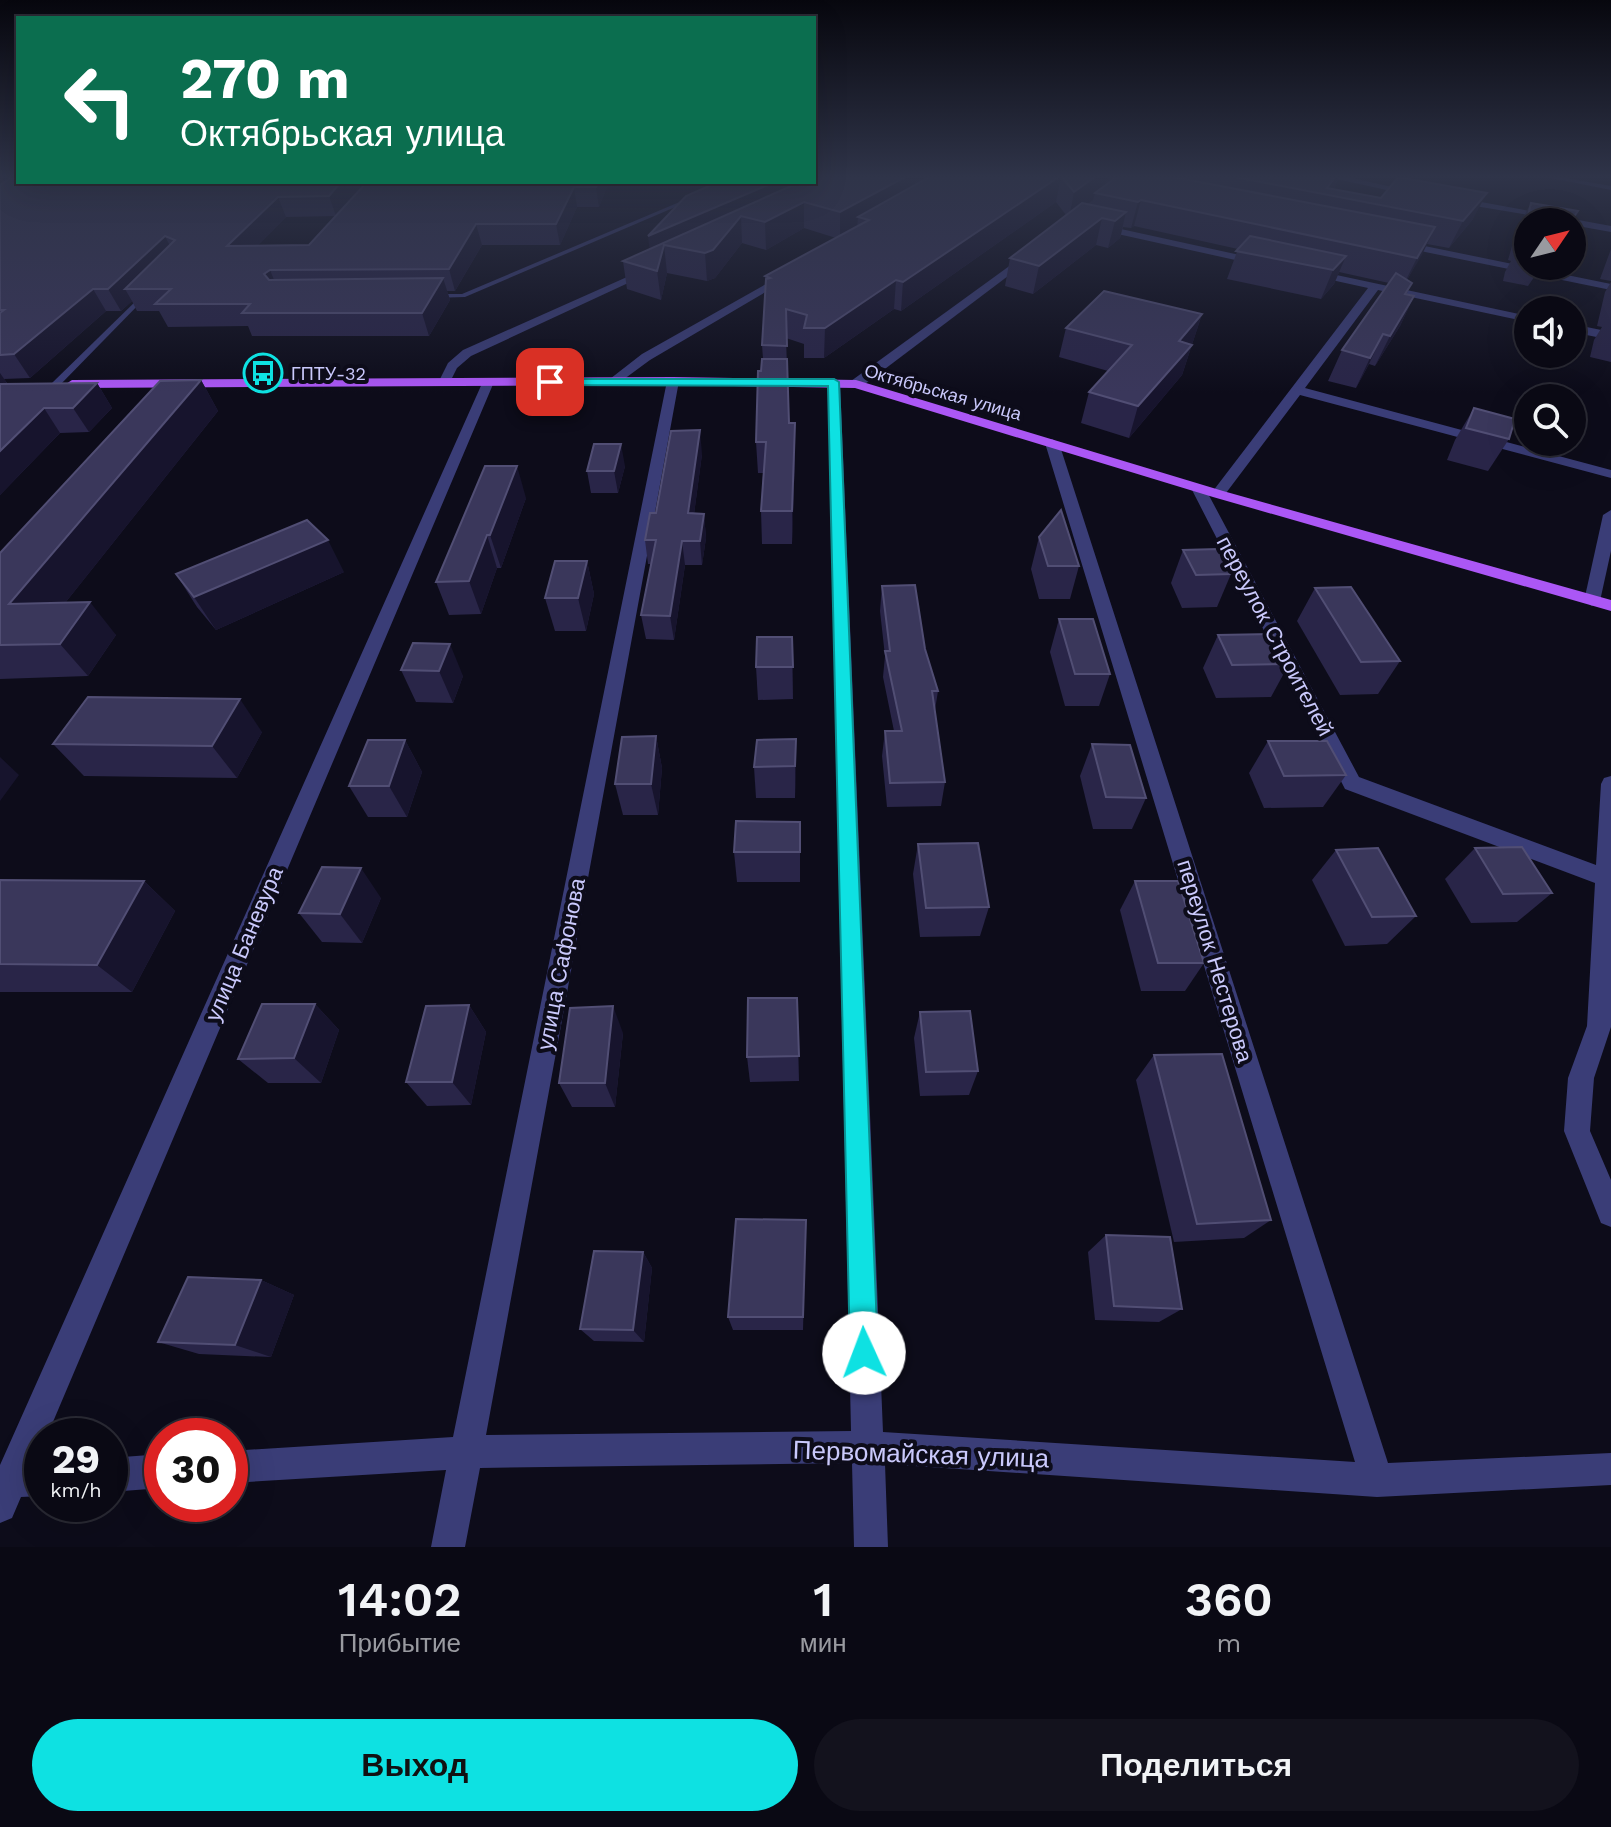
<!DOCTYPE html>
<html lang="ru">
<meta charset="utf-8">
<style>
body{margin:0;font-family:"Work Sans",sans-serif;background:#13121d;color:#f1f3f6;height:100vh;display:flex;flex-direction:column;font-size:30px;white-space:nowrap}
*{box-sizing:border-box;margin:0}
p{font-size:26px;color:#999aa0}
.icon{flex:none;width:44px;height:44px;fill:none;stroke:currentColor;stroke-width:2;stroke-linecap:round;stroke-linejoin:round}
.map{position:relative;height:1547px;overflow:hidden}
.panel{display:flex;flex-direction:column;background:#0a0914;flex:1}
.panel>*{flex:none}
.top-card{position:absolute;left:16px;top:16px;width:800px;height:168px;border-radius:0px;box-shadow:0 8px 32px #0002,0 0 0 2px #2a2a34;background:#0b6e4f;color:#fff;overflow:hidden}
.needle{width:52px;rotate:55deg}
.buttons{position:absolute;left:1514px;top:208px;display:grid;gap:16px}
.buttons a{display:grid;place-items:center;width:72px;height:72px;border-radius:50%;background:#0a0914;box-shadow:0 8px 32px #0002,0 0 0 2px #2a2a34;font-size:40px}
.speed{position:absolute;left:24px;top:1418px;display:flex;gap:16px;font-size:40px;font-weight:700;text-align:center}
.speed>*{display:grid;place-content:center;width:104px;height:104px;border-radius:50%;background:#0a0914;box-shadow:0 8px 32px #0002,0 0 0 2px #2a2a34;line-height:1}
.speed small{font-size:20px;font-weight:400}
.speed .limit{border:12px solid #d22;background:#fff;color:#111}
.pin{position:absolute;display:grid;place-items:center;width:68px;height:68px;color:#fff;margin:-34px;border-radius:16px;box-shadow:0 4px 12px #0006}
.me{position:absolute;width:88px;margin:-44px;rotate:358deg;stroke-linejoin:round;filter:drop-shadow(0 0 6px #0008)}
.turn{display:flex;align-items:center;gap:28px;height:168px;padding:0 32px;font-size:36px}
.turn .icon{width:104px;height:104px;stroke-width:2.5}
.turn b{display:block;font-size:56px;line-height:68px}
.eta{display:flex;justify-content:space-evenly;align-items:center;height:136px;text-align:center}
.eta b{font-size:48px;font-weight:600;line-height:56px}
.cta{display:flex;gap:16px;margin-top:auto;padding:16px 32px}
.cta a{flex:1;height:92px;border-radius:48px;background:#0ee1e2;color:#111;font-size:32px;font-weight:600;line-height:92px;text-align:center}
.cta a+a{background:#13121d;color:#f1f3f6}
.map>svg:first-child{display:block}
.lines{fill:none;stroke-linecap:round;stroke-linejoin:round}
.service{fill:#3a3d77;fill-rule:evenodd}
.minor{fill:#3a3d77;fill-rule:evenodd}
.primary{fill:#ab57f5;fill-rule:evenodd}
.wall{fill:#292548;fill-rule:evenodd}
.shaded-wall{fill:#17142d}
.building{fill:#3a375b;stroke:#514e74;stroke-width:2}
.route{fill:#0ee1e2;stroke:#099293;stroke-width:2}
.labels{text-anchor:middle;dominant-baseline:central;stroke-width:8;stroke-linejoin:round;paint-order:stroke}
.far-poi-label{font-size:18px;fill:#cac9fc;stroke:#0d0c1a;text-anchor:start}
.far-street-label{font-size:18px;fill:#cac9fc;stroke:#0d0c1a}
.street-label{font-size:22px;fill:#cac9fc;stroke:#0d0c1a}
.near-street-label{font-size:26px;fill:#cac9fc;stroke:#0d0c1a}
</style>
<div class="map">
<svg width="1611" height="1547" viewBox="0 0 1611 1547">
<rect width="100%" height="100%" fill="#0d0c1a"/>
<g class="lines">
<g class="service">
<path d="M1541 176H1554L1611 186V190Z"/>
<path d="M689 198 694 199 465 297 433 298 430 296 433 294H462Z"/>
<path d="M141 296 146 297 58 387H52V383Z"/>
</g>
<g class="minor">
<path d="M1323 176H1343L1419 193 1414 196Z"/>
<path d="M1454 197 1611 226V232L1572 225V222L1451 202Z"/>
<path d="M1098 224 1258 259 1263 262 1258 265 1095 229Z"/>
<path d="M1400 241 1611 284V290L1396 246 1395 244Z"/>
<path d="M1023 256 1032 258 861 387H851V381Z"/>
<path d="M645 269 654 271 471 356 457 368 448 386 438 383 448 363 463 350Z"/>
<path d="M1313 270 1528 316V322L1378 290 1305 388 1611 470V478L1300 395 1223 497H1213V491L1368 288 1309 275V271Z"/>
<path d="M782 275 791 277 650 360 616 385 606 382 642 354Z"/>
<path d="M1572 324 1611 332V340L1572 332Z"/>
<path d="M673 377 679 381 486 1435 851 1431 828 382 834 378 840 382 883 1432 1355 1462 1045 443 1052 439 1059 443 1388 1463 1611 1453V1485L1377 1497 885 1464 888 1547H854L852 1463 480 1468 465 1547H431L446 1470 230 1483V1451L453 1437 667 381Z"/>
<path d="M484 379 494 382 47 1436H42V1447L35 1463 42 1462V1496L21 1497 12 1518 0 1523V1465Z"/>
<path d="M1198 484 1205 488 1359 777 1596 865 1601 784 1604 778 1611 776V1027L1594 1078 1590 1131 1611 1180V1227L1601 1223 1564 1131 1568 1078 1587 1026 1595 883 1345 789 1191 488Z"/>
<path d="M1611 510V551L1600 601 1592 606 1584 601 1603 515Z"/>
<path d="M162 1454V1488L110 1492V1458Z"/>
</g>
<path class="primary" d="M673 377 856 380 1223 491 1611 600V611L1213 497 855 388 673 385 72 388 66 384 72 380Z"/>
</g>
<g class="wall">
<path d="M0 176 18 182H365L339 212 367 182H609L599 207H577L560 245H482L455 291H447L450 300 429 336H252L248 326 168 327 159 311H137L132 301 121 311H106L30 378 4 379 8 384 97 383 112 408 89 432 60 433 0 495ZM336 216 309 245H258L286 217Z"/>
<path d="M1061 176H1339L1334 189 1473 219 1449 248 1427 244 1407 280 1412 283 1406 295 1414 296 1400 326 1375 366 1369 364 1356 388 1328 381 1342 350 1389 283 1339 272 1334 284 1321 299 1227 279 1238 249 1134 226 1131 228 1123 227 1120 238 1108 248 1096 245 1033 294 1005 286 1010 258 1066 215 1056 202 901 311 894 309 824 358H804V344L786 338 789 423H795V455L792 544H762L761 511 763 473H758L756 442 761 371 763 359 762 345 765 295V276L836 238 804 228 766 250 742 243 715 278 707 281 667 273 661 300 627 289 623 261 649 249 686 196Z"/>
<path d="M1531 203 1578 211 1572 222H1528V266H1542L1541 267 1528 286 1503 281 1505 272 1511 261 1508 260 1517 229Z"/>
<path d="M1611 249V281L1600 279Z"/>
<path d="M1611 282V362L1590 357 1594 340 1602 327 1597 326 1605 292Z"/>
<path d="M1202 314 1182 375 1129 438 1081 423 1089 392 1108 371 1059 357 1066 328Z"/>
<path d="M201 380 218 411 65 603 116 635 88 676 0 679V553Z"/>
<path d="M1474 408 1509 439 1488 471 1447 460 1455 440Z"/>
<path d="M702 454 694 514H704L706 538 702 565H685L674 640 646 639 641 615 651 564H648L645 540 656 513Z"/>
<path d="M625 466 618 493H591L587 471Z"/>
<path d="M526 498 501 568H497L481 614 449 615 436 582Z"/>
<path d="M1039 537 1079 566 1070 599H1039L1031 569Z"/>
<path d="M1183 550 1231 574 1217 607 1182 608 1171 583Z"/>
<path d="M587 561 594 594 586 631H555L545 598Z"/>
<path d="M344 572 216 630 197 607 176 574Z"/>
<path d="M882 586 925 649 938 691 935 710 945 782 941 806 887 807 882 756 885 731H894L883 677 885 656 880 611Z"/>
<path d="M1315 588 1400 661 1378 694 1340 695 1297 621Z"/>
<path d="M1059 619 1110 674 1099 706H1065L1050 652Z"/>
<path d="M1218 635 1289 664 1271 697 1216 698 1203 668Z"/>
<path d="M792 637 793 699 758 700 756 667Z"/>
<path d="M413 643 463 676 453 703 416 702 401 670Z"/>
<path d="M262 732 237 778 84 776 53 744Z"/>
<path d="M656 736 662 768 658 815H623L615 784Z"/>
<path d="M796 739 795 798H756L754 767Z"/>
<path d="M405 740 422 772 407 817H368L349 786Z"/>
<path d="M1268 741 1346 775 1323 807 1264 808 1249 773Z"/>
<path d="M1092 744 1146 798 1132 829H1093L1080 776Z"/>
<path d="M800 822V882H737L734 852Z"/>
<path d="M918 844 989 907 980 936 920 937 913 874Z"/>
<path d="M1475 848 1552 893 1517 922 1471 923 1445 879Z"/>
<path d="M1336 850 1416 916 1387 944 1345 946 1312 880Z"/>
<path d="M0 880 144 881 175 911 132 992H0Z"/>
<path d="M1135 881 1204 963 1185 991H1141L1120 910Z"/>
<path d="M381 898 362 943 322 942 299 913Z"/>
<path d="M797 998 799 1081 750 1082 747 1057Z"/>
<path d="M315 1004 339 1030 321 1083H268L238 1059Z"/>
<path d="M469 1005 486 1032 471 1105 427 1106 406 1082Z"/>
<path d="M920 1012 978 1071 969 1095 920 1096 914 1038Z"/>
<path d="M623 1033 615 1107H572L559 1083Z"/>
<path d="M1154 1055 1271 1220 1244 1238 1174 1242 1136 1080Z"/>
<path d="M806 1220 803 1330H733L728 1317Z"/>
<path d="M1106 1235 1182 1309 1159 1322 1095 1320 1088 1252Z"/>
<path d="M643 1252 652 1268 644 1342 594 1341 580 1329Z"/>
<path d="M261 1280 294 1295 271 1357 199 1354 158 1342Z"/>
</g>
<g class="shaded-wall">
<path d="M0 176H18L0 199Z"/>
<path d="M907 176H950L858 217 857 229 840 239V212Z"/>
<path d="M1061 176 1056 202 901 311 903 282Z"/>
<path d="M1096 176H1109L1106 190 1095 193 1093 200 1069 218 1074 192Z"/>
<path d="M1336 176H1339L1331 196 1327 188Z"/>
<path d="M341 182H365L336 216 329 196Z"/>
<path d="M598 182H609L599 207 596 187Z"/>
<path d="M775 182H814L741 216 742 243 715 278 707 281 705 253 664 245 667 273 661 300 657 271 651 262 648 236Z"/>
<path d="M574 187 577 207 560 245 556 224Z"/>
<path d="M1487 193 1473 219 1449 248 1463 221Z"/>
<path d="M278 197 286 217 237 267 227 246Z"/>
<path d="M1141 200 1134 226 1131 228 1138 202Z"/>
<path d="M804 202V228L766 250 765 222Z"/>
<path d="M1126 212 1120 238 1108 248 1115 221Z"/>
<path d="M1102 218 1096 245 1033 294 1039 266Z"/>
<path d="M476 224 482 245 455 291 449 269Z"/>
<path d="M1435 227 1422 255 1403 286 1417 258Z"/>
<path d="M165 236 176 258 125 289 132 301 121 311 108 289Z"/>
<path d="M1346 256 1334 284 1321 299 1333 270Z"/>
<path d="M270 270 279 292 264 274Z"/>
<path d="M443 278 450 300 429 336 422 313Z"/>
<path d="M896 280 894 309 824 358 825 328Z"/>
<path d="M93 289 106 311 30 378 14 354Z"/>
<path d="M1414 296 1400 326 1375 366 1390 336Z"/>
<path d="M1202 314 1182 375 1129 438 1138 406 1179 341Z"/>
<path d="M1383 334 1369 364 1356 388 1370 358Z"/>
<path d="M0 373 13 392 0 404Z"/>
<path d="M201 380 218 411 38 637 9 604Z"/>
<path d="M97 383 112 408 89 432 73 408Z"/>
<path d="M44 408 60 433 0 495V451Z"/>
<path d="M795 423V455L792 544V511Z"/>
<path d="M700 430 702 454 691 537 688 513Z"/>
<path d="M621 444 625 466 618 493 614 471Z"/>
<path d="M517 466 526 498 501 568 490 535Z"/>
<path d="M704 514 706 538 702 565 700 541Z"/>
<path d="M487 535 497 568 481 614 469 581Z"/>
<path d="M328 540 344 572 216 630 194 597Z"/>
<path d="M682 541 685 565 674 640 670 616Z"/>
<path d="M587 561 594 594 586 631 578 598Z"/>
<path d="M90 602 116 635 88 676 60 644Z"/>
<path d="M450 644 463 676 453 703 439 671Z"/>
<path d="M240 699 262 732 237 778 212 746Z"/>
<path d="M656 736 662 768 658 815 651 784Z"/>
<path d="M796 739V772L795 798V766Z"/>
<path d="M405 740 422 772 407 817 389 786Z"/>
<path d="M0 757 19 775 0 801Z"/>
<path d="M361 868 381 898 362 943 340 914Z"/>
<path d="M144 881 175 911 132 992 97 965Z"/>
<path d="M315 1004 339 1030 321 1083 294 1058Z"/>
<path d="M469 1005 486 1032 471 1105 452 1082Z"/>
<path d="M613 1006 623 1033 615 1107 605 1083Z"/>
<path d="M643 1252 652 1268 644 1342 633 1330Z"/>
<path d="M261 1280 294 1295 271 1357 235 1345Z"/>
</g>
<g class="building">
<path d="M14 176H18V182H341L329 196 278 197 227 246 309 245 367 182H598L596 187H574L556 224H476L449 269 270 270 264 274 269 280 443 278 422 313H242L250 304H155L171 289H125L175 240 165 236 108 289H93L14 354 0 355V313L4 310H0V185Z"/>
<path d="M814 176H907L840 212 804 202 765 222 741 216 713 250 705 253 664 245 657 271 623 261 800 182H814Z"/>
<path d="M931 176H1060L903 282 896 280 825 328H804L807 315 786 309 787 346 762 345 766 279 770 278 765 276 869 220 858 217Z"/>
<path d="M1061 176H1096L1074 192Z"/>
<path d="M1118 176H1168L1435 227 1417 258 1141 200 1138 202 1095 193Z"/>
<path d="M1230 176H1336L1327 188 1381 198 1398 177 1487 193 1463 221Z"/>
<path d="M718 182H775L648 236 686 196Z"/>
<path d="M1082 203 1126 212 1115 221 1102 218 1039 266 1010 258Z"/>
<path d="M1531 203 1578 211 1570 222H1528V234L1524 233Z"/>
<path d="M1250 236 1346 256 1333 270 1236 251Z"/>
<path d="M1521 244 1528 245V255L1518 253Z"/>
<path d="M1396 273 1412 283 1405 294 1414 296 1390 336 1383 334 1370 358 1342 350Z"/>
<path d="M1104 291 1202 314 1179 341 1192 345 1138 406 1089 392 1132 345 1066 328Z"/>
<path d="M762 359H787L789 423H795L792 511H761L766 442H756L758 371H761Z"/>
<path d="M201 380 9 604 90 602 60 644 0 645V553L160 381Z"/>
<path d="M97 383 73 408H44L0 451V384Z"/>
<path d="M1474 408 1515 419 1509 439 1466 428Z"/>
<path d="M700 430 688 513 704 514 700 541H682L670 616 641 615 656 540H645L650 513H656L671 431Z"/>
<path d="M594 444H621L614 471H587Z"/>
<path d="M485 466H517L490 535H487L469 581 436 582Z"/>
<path d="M1061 510 1079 566H1048L1039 537Z"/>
<path d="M307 520 328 540 194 597 176 574Z"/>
<path d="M1218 549 1231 574 1196 575 1183 550Z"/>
<path d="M555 561H587L578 598H545Z"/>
<path d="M915 585 925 649 938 691H932L945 782 890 783 885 731H902L885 651H890L882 586Z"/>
<path d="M1351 587 1400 661 1361 662 1315 588Z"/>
<path d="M1059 619H1093L1110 674H1075Z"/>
<path d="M1273 634 1289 664 1232 665 1218 635Z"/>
<path d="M757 637H792L793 667H756Z"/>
<path d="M413 643 450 644 439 671 401 670Z"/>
<path d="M88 697 240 699 212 746 53 744Z"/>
<path d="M656 736 651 784H615L622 737Z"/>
<path d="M796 739 795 766 754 767 757 740Z"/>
<path d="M368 740H405L389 786H349Z"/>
<path d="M1268 741H1327L1346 775 1284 776Z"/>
<path d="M1092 744 1130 745 1146 798 1106 797Z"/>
<path d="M736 821 800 822V852H734Z"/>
<path d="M978 843 989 907 926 908 918 844Z"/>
<path d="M1522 847 1552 893 1503 894 1475 848Z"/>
<path d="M1378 848 1416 916 1372 917 1336 850Z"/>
<path d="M322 867 361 868 340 914 299 913Z"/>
<path d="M0 880 144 881 97 965 0 964Z"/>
<path d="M1135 881H1178L1204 963H1158Z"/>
<path d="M748 998H797L799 1056 747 1057Z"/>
<path d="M262 1004H315L294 1058 238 1059Z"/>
<path d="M469 1005 452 1082H406L426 1006Z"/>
<path d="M613 1006 605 1083H559L570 1008Z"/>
<path d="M970 1011 978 1071 926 1072 920 1012Z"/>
<path d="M1222 1054 1271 1220 1197 1224 1154 1055Z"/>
<path d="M736 1219 806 1220 803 1317H728Z"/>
<path d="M1106 1235 1170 1237 1182 1309 1114 1306Z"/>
<path d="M594 1251 643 1252 633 1330 580 1329Z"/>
<path d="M188 1277 261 1280 235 1345 158 1342Z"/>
</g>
<linearGradient id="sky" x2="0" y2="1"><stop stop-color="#07070e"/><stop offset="0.45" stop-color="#2f3449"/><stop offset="1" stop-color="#2f3449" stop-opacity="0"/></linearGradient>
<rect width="1611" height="393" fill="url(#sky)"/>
<path class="route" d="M546 379H834L839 382 878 1353 874 1363 864 1367 854 1363 850 1353 828 386 550 385 544 382Z"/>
<defs>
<g id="bus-ring" transform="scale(2)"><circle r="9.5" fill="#0d0c1a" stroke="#0ee1e2" stroke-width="1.5"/><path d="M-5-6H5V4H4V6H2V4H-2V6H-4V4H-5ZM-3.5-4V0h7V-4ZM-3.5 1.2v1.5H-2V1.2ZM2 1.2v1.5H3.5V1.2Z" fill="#0ee1e2"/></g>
</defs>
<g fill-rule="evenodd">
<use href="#bus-ring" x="263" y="373"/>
</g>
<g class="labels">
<g class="far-poi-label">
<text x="291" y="373">ГПТУ-32</text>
</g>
<g class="far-street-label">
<text transform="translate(943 392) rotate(16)">Октябрьская улица</text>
</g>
<g class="street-label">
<text transform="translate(1275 636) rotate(62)">переулок Строителей</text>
<text transform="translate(244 944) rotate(-67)">улица Баневура</text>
<text transform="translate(1215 961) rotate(73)">переулок Нестерова</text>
<text transform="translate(561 964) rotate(-79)">улица Сафонова</text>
</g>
<g class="near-street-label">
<text transform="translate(921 1454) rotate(2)">Первомайская улица</text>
</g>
</g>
</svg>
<div class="buttons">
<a><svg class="needle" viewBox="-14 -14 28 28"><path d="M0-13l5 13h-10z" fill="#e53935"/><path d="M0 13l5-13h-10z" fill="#999aa0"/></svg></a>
<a><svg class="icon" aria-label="sound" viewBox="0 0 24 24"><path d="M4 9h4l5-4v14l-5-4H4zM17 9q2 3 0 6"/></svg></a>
<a><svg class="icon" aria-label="search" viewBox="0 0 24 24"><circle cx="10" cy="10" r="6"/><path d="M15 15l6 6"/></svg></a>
</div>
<div class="speed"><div>29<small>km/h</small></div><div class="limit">30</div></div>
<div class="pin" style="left:550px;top:382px;background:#d93025"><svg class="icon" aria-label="arrive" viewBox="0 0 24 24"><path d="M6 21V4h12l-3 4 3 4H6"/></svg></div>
<svg class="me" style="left:864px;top:1353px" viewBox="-20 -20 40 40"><circle r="19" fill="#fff"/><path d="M0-13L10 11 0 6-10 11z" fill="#0ee1e2"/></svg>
<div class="top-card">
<div class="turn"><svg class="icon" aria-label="left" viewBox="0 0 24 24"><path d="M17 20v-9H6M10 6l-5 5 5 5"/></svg><div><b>270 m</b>Октябрьская улица</div></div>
</div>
</div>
<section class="panel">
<div class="eta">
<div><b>14:02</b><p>Прибытие</p></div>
<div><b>1</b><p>мин</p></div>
<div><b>360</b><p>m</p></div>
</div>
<div class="cta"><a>Выход</a><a>Поделиться</a></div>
</section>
